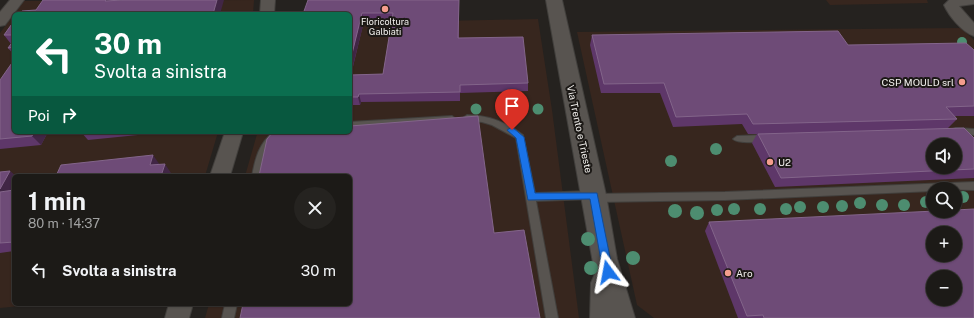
<!DOCTYPE html>
<html lang="it">
<meta charset="utf-8">
<style>
body{margin:0;font-family:"Public Sans",sans-serif;background:#252320;color:#f1f3f6;height:100vh;display:flex;flex-direction:column;font-size:15px;white-space:nowrap}
*{box-sizing:border-box;margin:0}
p{font-size:13px;color:#a0a1a1}
.icon{flex:none;width:22px;height:22px;fill:none;stroke:currentColor;stroke-width:2;stroke-linecap:round;stroke-linejoin:round}
.map{position:relative;flex:1;overflow:hidden}
.drawer{position:absolute;left:12px;top:174px;width:340px;height:132px;display:flex;flex-direction:column;background:#1c1a17;border-radius:6px;box-shadow:0 1px 3px #0004,0 0 0 1px #3a3836}
.drawer>*{flex:none}
.banner{position:absolute;left:12px;top:12px;width:340px;height:122px;border-radius:6px;box-shadow:0 1px 3px #0004,0 0 0 1px #3a3836;background:#0b6e4f;color:#fff;overflow:hidden}
.fabs{position:absolute;left:926px;top:138px;display:grid;gap:8px}
.fabs a{display:grid;place-items:center;width:36px;height:36px;border-radius:50%;background:#1c1a17;box-shadow:0 1px 3px #0004,0 0 0 1px #3a3836;font-size:20px}
.pin{position:absolute;display:grid;place-items:center;width:34px;height:34px;color:#fff;margin:-41px -17px;border-radius:50% 50% 50% 0;rotate:-45deg;box-shadow:0 0 4px #0007}
.pin .icon{rotate:45deg}
.me{position:absolute;width:44px;margin:-22px;rotate:347deg;stroke-linejoin:round;filter:drop-shadow(0 0 3px #0008)}
.turn{display:flex;align-items:center;gap:14px;height:84px;padding:0 16px;font-size:18px}
.turn .icon{width:52px;height:52px;stroke-width:2.5}
.turn b{display:block;font-size:28px;line-height:34px}
.then{display:flex;align-items:center;height:38px;padding:0 16px;background:#0003;gap:8px;font-size:15px}
.round{display:grid;place-items:center;flex:none;width:42px;height:42px;border-radius:21px;background:#252320}
.headline{display:flex;align-items:center;justify-content:space-between;height:68px;padding:0 16px}
h1{font-size:24px;font-weight:700;line-height:30px}
ul{padding:0;list-style:none}
li{display:flex;align-items:center;gap:12px;height:56px;padding:0 16px}
li div{flex:1}
li b{display:block;font-size:15px}
li em{font-style:normal}
.map>svg:first-child{display:block}
.industrial{fill:#37261e;fill-rule:evenodd}
.lines{fill:none;stroke-linecap:round;stroke-linejoin:round}
.service-casing{stroke:#413f3c;stroke-width:2}
.minor-casing{stroke:#413f3c;stroke-width:2}
.tertiary-casing{stroke:#413f3c;stroke-width:2}
.service{fill:#585450;fill-rule:evenodd}
.minor{fill:#585450;fill-rule:evenodd}
.tertiary{fill:#585450;fill-rule:evenodd}
.tree{fill:#4d8d70}
.wall{fill:#5e3769;fill-rule:evenodd}
.shaded-wall{fill:#412645}
.building{fill:#6e4b77;stroke:#83658a;fill-rule:evenodd}
.route{fill:#1a73e8;stroke:#114b97}
.poi-dot{fill:#f49d8d;stroke:#1c1916;stroke-width:1.5}
.labels{text-anchor:middle;dominant-baseline:central;stroke-width:4;stroke-linejoin:round;paint-order:stroke}
.far-poi-label{font-size:9px;fill:#f4f2ef;stroke:#1c1916}
.poi-label{font-size:10px;fill:#f4f2ef;stroke:#1c1916;text-anchor:start}
.street-label{font-size:10px;fill:#f4f2ef;stroke:#1c1916}
</style>
<div class="map">
<svg width="974" height="318" viewBox="0 0 974 318">
<rect width="100%" height="100%" fill="#25221f"/>
<g class="industrial">
<path d="M254 0 253 14H14V132H218L205 176H14V304H40L0 308V33L24 1Z"/>
<path d="M826 0H927L928 3 830 5Z"/>
<path d="M538 19 552 110 579 318H205L209 304H350V176H245L257 134 246 135 247 132H350V23Z"/>
<path d="M961 28 974 40V318H654L637 305 577 32ZM933 145H955V167H933ZM933 189H955V211H933ZM933 233H955V255H933ZM933 277H955V299H933Z"/>
</g>
<g class="lines">
<g class="service-casing">
<g id="service">
<path d="M467 115C488 115 506 122 523 135L535 193 592 191 596 194 725 192 974 182V190L933 189V191L725 200 596 202 592 199 536 201 558 318H546L516 138 492 125 482 122 464 120 463 118Z"/>
<path d="M452 116 456 119 452 122 350 128V122Z"/>
<path d="M956 128 974 129V135L953 133 952 131 953 129Z"/>
<path d="M274 132H284L270 147 266 157 262 176H252C255 160 259 142 274 132Z"/>
<path d="M767 135 771 138C767 143 737 144 733 139L737 136Z"/>
<path d="M225 304H237L234 318H222Z"/>
</g>
</g>
<g class="minor-casing">
<g id="minor">
<path d="M10 0H24L5 25 0 26V12Z"/>
<path d="M261 0H275L274 14H260Z"/>
<path d="M949 0H974V4L959 6 974 23V36C962 32 949 16 944 5Z"/>
<path d="M225 132H243L230 176H210Z"/>
<path d="M169 304H193L189 318H165Z"/>
</g>
</g>
<g class="tertiary-casing">
<path id="tertiary" d="M546 0H562L606 195 617 259 635 318H590L591 283 595 274Z"/>
</g>
<use href="#service" class="service"/>
<use href="#minor" class="minor"/>
<use href="#tertiary" class="tertiary"/>
</g>
<g class="tree">
<circle cx="962" cy="42" r="5"/>
<circle cx="519" cy="108" r="5.5"/>
<circle cx="476" cy="109" r="5.5"/>
<circle cx="538" cy="109" r="5.5"/>
<circle cx="502" cy="111" r="5.5"/>
<circle cx="716" cy="149" r="6"/>
<circle cx="671" cy="161" r="6"/>
<circle cx="963" cy="197" r="6"/>
<circle cx="926" cy="202" r="6"/>
<circle cx="860" cy="203" r="6"/>
<circle cx="882" cy="205" r="6"/>
<circle cx="904" cy="205" r="6"/>
<circle cx="842" cy="206" r="6"/>
<circle cx="800" cy="207" r="6"/>
<circle cx="823" cy="207" r="6"/>
<circle cx="734" cy="209" r="6"/>
<circle cx="760" cy="209" r="6"/>
<circle cx="786" cy="209" r="6"/>
<circle cx="675" cy="211" r="7"/>
<circle cx="717" cy="210" r="6"/>
<circle cx="697" cy="213" r="7"/>
<circle cx="588" cy="239" r="7"/>
<circle cx="633" cy="258" r="7"/>
<circle cx="591" cy="268" r="7"/>
</g>
<g class="wall">
<path d="M459 0V38L528 83V91L460 93V101L361 102 360 105H350V14ZM364 21H392L383 74 351 75Z"/>
<path d="M14 21V55L8 48 11 44 4 35Z"/>
<path d="M592 35 848 45 974 50V116H955L957 119 948 128 974 138V178L775 187 752 143 757 134H748L742 124 673 127 660 93H601L590 45Z"/>
<path d="M0 80 48 132 41 145 0 149Z"/>
<path d="M81 132H168L88 140Z"/>
<path d="M0 172 14 176V251L0 253Z"/>
<path d="M709 222 974 318H738L705 231Z"/>
</g>
<g class="shaded-wall">
<path d="M106 0H117L111 11 105 1Z"/>
<path d="M217 0H224L220 14H213Z"/>
<path d="M362 13 364 21 350 78V62Z"/>
<path d="M359 94 361 102 360 105 358 97Z"/>
<path d="M34 132H48L41 145 32 136Z"/>
<path d="M153 155 160 165H150Z"/>
<path d="M165 164 171 173 170 176H161Z"/>
<path d="M10 171 16 176H14V191L0 193V189Z"/>
</g>
<g class="building">
<path d="M43 0H106L105 1 123 0H217L213 14H20L22 11 36 10Z"/>
<path d="M308 0H459L458 38 523 37 528 83 460 85V92L359 94 358 97H350V75L383 74 393 13H362L350 62V14H303Z"/>
<path d="M14 21V35H4Z"/>
<path d="M838 31 848 45 966 43 974 50V106L946 107 957 119 753 124 747 114 676 117 664 83 604 84 592 35Z"/>
<path d="M14 40V47L8 48Z"/>
<path d="M14 60V132H34L32 136 0 139V80Z"/>
<path d="M478 116 494 233 524 230 540 318H240L243 304H350V176H259L267 139 273 132H350V126Z"/>
<path d="M964 128 974 138V169L781 178 758 134ZM933 145H955V167H933Z"/>
<path d="M153 155 150 165 165 164 161 176H56L61 165Z"/>
<path d="M10 171 0 189V172Z"/>
<path d="M14 190V242L0 243V192Z"/>
<path d="M974 209V318H764L763 315 747 316 709 222 935 211H955V210ZM933 233H955V255H933ZM933 277H955V299H933Z"/>
</g>
<path class="route" d="M512 127 524 137 535 193H597L613 272 612 275 608 277 604 275 603 272 590 199 528 200 516 138 507 130Z"/>
<g class="poi-dot">
<circle cx="385" cy="9" r="4"/>
<circle cx="962" cy="82" r="4"/>
<circle cx="770" cy="162" r="4"/>
<circle cx="728" cy="273" r="4"/>
</g>
<g class="labels">
<g class="far-poi-label">
<text x="385" y="21">Floricoltura<tspan x="385" dy="10">Galbiati</tspan></text>
</g>
<g class="poi-label">
<text x="954" y="82" text-anchor="end">CSP MOULD srl</text>
<text x="778" y="162">U2</text>
<text x="736" y="273">Aro</text>
</g>
<g class="street-label">
<text transform="translate(580 129) rotate(78)">Via Trento e Trieste</text>
</g>
</g>
</svg>
<div class="fabs">
<a><svg class="icon" aria-label="sound" viewBox="0 0 24 24"><path d="M4 9h4l5-4v14l-5-4H4zM17 9q2 3 0 6"/></svg></a>
<a><svg class="icon" aria-label="search" viewBox="0 0 24 24"><circle cx="10" cy="10" r="6"/><path d="M15 15l6 6"/></svg></a>
<a>+</a>
<a>−</a>
</div>
<div class="pin" style="left:512px;top:130px;background:#d93025"><svg class="icon" aria-label="arrive" viewBox="0 0 24 24"><path d="M6 21V4h12l-3 4 3 4H6"/></svg></div>
<svg class="me" style="left:608px;top:272px" viewBox="-20 -20 40 40"><path d="M0-17L14 15 0 8-14 15z" fill="#1a73e8" stroke="#fff" stroke-width="4"/></svg>
<div class="banner">
<div class="turn"><svg class="icon" aria-label="left" viewBox="0 0 24 24"><path d="M17 20v-9H6M10 6l-5 5 5 5"/></svg><div><b>30 m</b>Svolta a sinistra</div></div>
<div class="then">Poi<svg class="icon" aria-label="right" viewBox="0 0 24 24"><path d="M7 20v-9h11M14 6l5 5-5 5"/></svg></div>
</div>
<section class="drawer">
<div class="headline"><div><h1>1 min</h1><p>80 m · 14:37</p></div><a class="round"><svg class="icon" aria-label="close" viewBox="0 0 24 24"><path d="M6 6l12 12M18 6L6 18"/></svg></a></div>
<ul>
<li><svg class="icon" aria-label="left" viewBox="0 0 24 24"><path d="M17 20v-9H6M10 6l-5 5 5 5"/></svg><div><b>Svolta a sinistra</b></div><em>30 m</em></li>
</ul>
</section>
</div>
